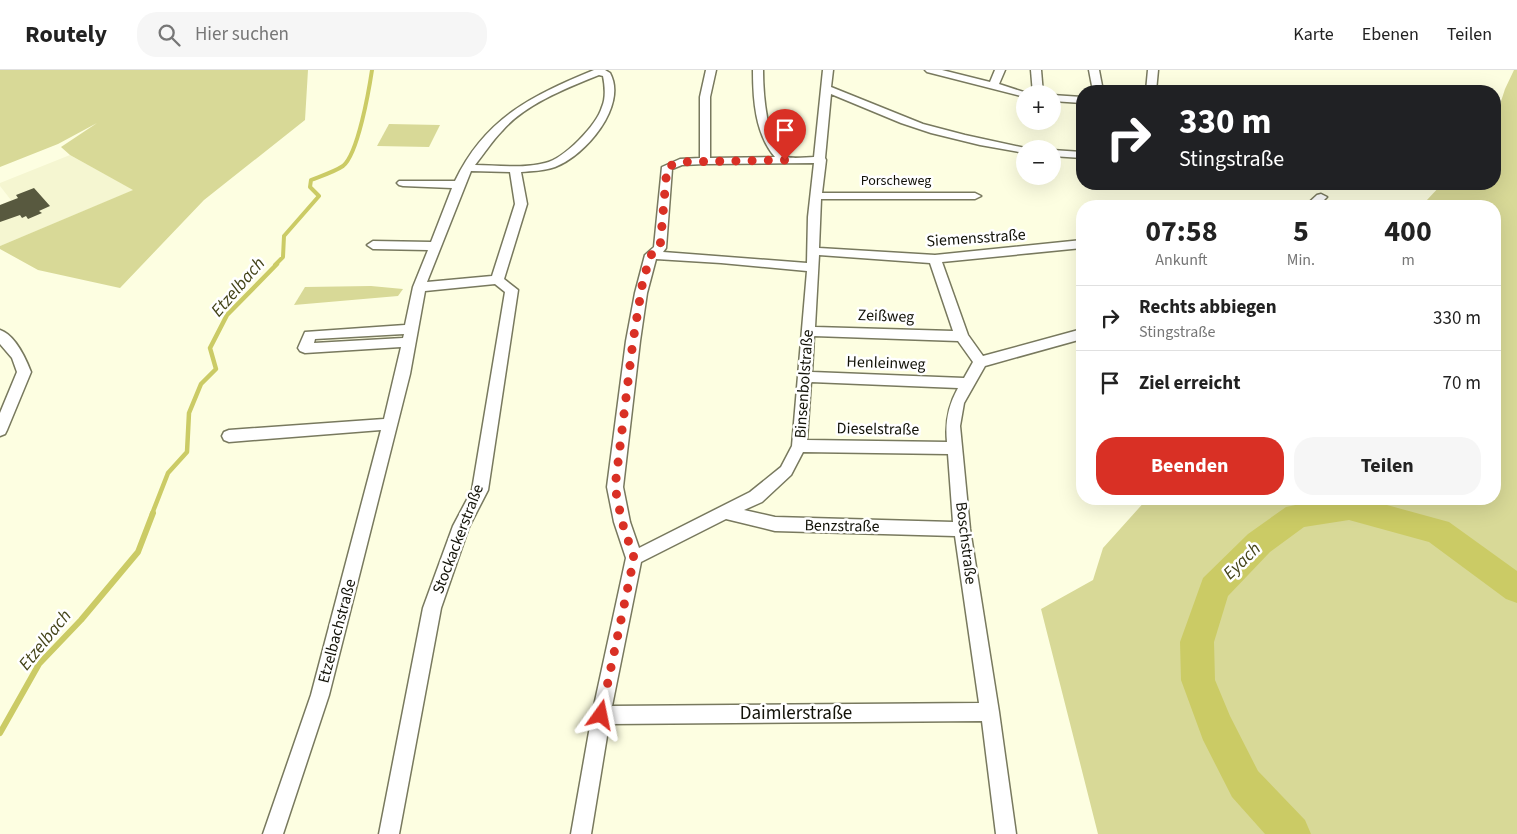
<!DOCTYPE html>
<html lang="de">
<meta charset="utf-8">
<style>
body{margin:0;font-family:"Source Sans 3",sans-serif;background:#f6f6f6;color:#222;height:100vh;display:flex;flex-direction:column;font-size:19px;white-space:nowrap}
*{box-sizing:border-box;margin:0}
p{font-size:16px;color:#767676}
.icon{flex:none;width:28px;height:28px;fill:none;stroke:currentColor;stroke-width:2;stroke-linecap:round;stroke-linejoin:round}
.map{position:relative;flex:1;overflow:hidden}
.details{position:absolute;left:1076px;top:130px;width:425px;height:305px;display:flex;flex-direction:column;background:#fff;border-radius:20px;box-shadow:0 5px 20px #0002}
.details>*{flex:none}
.banner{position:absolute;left:1076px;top:15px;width:425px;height:105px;border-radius:20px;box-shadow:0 5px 20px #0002;background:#202124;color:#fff;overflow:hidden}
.fabs{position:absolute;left:1016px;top:15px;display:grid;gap:10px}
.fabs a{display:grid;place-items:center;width:45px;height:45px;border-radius:50%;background:#fff;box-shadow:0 5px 20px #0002;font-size:25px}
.pin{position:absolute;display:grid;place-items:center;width:42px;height:42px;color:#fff;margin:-51px -21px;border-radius:50% 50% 50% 0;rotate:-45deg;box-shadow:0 0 5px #0007}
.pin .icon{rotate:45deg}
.me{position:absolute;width:55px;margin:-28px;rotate:12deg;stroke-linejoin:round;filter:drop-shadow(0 0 4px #0008)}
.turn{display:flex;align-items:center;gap:18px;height:105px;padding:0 20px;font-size:22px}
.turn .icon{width:65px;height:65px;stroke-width:2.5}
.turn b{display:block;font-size:35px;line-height:42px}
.eta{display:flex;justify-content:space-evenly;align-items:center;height:85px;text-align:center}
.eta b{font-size:30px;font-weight:700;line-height:35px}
.primary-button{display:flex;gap:10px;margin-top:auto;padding:10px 20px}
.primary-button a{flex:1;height:58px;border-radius:20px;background:#d93025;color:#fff;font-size:20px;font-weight:700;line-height:58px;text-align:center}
.primary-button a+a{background:#f6f6f6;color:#222}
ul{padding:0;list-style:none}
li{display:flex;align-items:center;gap:15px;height:65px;padding:0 20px;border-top:1px solid #e0e0e0}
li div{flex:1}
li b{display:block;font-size:19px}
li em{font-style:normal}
header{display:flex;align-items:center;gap:30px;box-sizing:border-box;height:70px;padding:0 25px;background:#fff;border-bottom:1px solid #e0e0e0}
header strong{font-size:24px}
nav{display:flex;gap:28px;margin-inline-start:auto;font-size:18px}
.search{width:350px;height:45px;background:#f6f6f6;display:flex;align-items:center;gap:12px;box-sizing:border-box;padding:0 18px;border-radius:20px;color:#767676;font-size:19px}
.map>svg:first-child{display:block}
.built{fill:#f5f6d1}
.green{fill:#d8d997}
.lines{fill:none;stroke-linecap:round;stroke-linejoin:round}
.stream-far2{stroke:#cbcb65;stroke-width:4}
.stream-far1{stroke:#cbcb65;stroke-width:4.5}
.stream{stroke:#cbcb65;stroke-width:6}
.river{fill:#cbcb65;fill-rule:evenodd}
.building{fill:#58593f}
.minor-casing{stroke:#78795e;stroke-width:3}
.minor{fill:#fff;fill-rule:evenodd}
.route{stroke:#d93025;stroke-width:9;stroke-dasharray:0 16.2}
.labels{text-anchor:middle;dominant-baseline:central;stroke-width:5;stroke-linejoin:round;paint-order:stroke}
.far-street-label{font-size:14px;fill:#121208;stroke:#fff}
.street-label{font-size:16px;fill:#121208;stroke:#fff}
.water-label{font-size:18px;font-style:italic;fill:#444419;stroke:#fff}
.near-street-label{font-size:19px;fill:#121208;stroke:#fff}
</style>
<header>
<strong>Routely</strong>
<div class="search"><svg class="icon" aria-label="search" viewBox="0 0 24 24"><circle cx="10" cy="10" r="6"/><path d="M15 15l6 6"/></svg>Hier suchen</div>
<nav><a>Karte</a><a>Ebenen</a><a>Teilen</a></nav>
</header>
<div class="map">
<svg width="1517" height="764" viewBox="0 0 1517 764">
<rect width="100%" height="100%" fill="#fdfee1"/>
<path class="built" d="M70 85 134 120 0 176V135L11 130 0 116V113Z"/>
<g class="green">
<path d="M0 0H308L305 50 204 130 120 218 38 200 0 179V176L133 120 70 85 61 77 97 53 58 74 0 97Z"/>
<path d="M1514 0H1517V764H1098L1041 539 1093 510 1103 478 1147 429H1495V136H1424L1426 131 1442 114H1495V50L1505 19Z"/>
<path d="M389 54 440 55 429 77 377 76Z"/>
<path d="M371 216 403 219 398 226 294 235 305 217Z"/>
</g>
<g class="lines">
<path class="stream-far2" d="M275 195 283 187 284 166 319 126 310 117 311 110C321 106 334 102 343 96 358 84 369 20 372 0"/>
<path class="stream-far1" d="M152 444 168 403 187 382 189 343 201 314 216 299 210 278 227 245 277 194"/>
<path class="stream" d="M0 663 39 594 81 550 138 482 153 443"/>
<path class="river" d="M1324 429H1365L1449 452 1517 501V533L1506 529 1429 472 1349 450 1304 457 1270 482 1228 526 1214 572 1215 610 1230 646 1258 701 1305 750 1311 764H1265L1232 727 1203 670 1181 610 1180 572 1203 508 1248 464 1286 437Z"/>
</g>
<path class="building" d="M34 118 50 136 39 141 42 143 28 149 26 146 22 148 20 145 0 152V135L18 128 16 125Z"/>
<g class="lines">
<g class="minor-casing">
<g id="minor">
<path d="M594 0H605L610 3C628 36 585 86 555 97 544 101 532 101 521 102L527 134 504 209 518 220 488 420 469 457 441 538 399 764H379L423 538 453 456 472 420 505 222 495 214 425 221 410 304 329 625 283 764H263L311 625 381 360 229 372 224 370 222 366 224 362 229 360 384 349 401 277 305 283 300 281 298 278 305 262 405 255 413 217 428 180 373 179 367 175 373 171 431 172 452 118 403 116 399 115 397 113 399 111H455C485 48 533 25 594 0ZM599 5 603 6C605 16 606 28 602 37 597 55 564 89 545 93 523 99 497 95 475 95 484 84 492 71 502 61 525 34 567 18 599 5ZM471 101 510 102 515 134 492 206 427 212ZM404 264 403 268 314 273 315 269Z"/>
<path d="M706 0H716L710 27V88L775 87C755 64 753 29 753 0H763C763 20 766 78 787 87 794 89 807 87 814 87L823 0H833L831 17 923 54 965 65 1030 79H1025V83L980 75 931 63 901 53 831 24 825 88 826 90 822 123H975L981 126 975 129H821L819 178 935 185 1082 170V178L942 192 968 265 983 286 1082 259V269L985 296 964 333 960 356 970 459 999 642 1016 764H996L982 651 609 654 591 764H571L592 645 626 488 614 452 607 417 626 271 635 223 645 185 654 177 662 97 680 89 700 88V27ZM814 93 808 147 807 193 663 182 666 178 672 99 682 95 705 94ZM819 185 930 193 953 261 815 257ZM656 189 721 193 807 201 792 376 781 397 750 422 639 478 630 452 623 417 640 271 647 223ZM814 266 958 271 973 292 964 308 812 302ZM811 312 958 318C948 336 945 352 947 372L807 370ZM803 382 948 384 953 452 775 447 744 440 762 432 791 405ZM726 449 775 461 955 466 979 633 612 636 641 492Z"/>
<path d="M925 0H942L990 12 995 0H1005L999 14 1030 24H1025V27L927 2Z"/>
<path d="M1031 0H1041L1043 24H1033Z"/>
<path d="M1089 0H1099L1103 21H1093Z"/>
<path d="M1148 0H1158L1156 21H1146Z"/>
<path d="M1052 25 1082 27V33L1052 31Z"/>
<path d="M1052 80 1082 82V88L1052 86Z"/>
<path d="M1321 124 1327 127 1318 136H1305L1317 125Z"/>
<path d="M0 260C15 265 26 289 31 302L7 360 5 364 0 366V343L17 302 12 288 0 274Z"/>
</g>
</g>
<use href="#minor" class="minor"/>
</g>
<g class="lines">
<path class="route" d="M601 645 634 488 622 452 615 417 633 271 643 210 651 185 660 178 667 97 680 92 785 90"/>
</g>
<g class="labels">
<g class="far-street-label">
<text x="896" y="111">Porscheweg</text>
</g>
<g class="street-label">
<text transform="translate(976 168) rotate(-4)">Siemensstraße</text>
<text transform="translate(886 246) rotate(2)">Zeißweg</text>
<text transform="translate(886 293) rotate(2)">Henleinweg</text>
<text transform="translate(804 314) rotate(-86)">Binsenbolstraße</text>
<text transform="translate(878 359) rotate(1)">Dieselstraße</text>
<text transform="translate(842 456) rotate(1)">Benzstraße</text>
<text transform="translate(458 469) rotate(-69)">Stockackerstraße</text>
<text transform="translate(966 473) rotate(83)">Boschstraße</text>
<text transform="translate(337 561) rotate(-75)">Etzelbachstraße</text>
</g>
<g class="water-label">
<text transform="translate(238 217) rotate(-49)">Etzelbach</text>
<text transform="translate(1242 491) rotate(-44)">Eyach</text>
<text transform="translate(45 570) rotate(-51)">Etzelbach</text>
</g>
<g class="near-street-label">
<text x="796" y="643">Daimlerstraße</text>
</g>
</g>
</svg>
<div class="fabs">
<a>+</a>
<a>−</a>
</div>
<div class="pin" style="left:785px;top:90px;background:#d93025"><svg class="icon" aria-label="arrive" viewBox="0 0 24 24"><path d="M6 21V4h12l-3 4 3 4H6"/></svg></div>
<svg class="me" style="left:601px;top:645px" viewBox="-20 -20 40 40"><path d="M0-17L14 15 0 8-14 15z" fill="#d93025" stroke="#fff" stroke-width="4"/></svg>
<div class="banner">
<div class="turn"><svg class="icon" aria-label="right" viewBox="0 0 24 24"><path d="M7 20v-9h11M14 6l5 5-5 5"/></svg><div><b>330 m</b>Stingstraße</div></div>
</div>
<section class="details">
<div class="eta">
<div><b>07:58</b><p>Ankunft</p></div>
<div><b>5</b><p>Min.</p></div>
<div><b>400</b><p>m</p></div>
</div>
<ul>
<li><svg class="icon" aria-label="right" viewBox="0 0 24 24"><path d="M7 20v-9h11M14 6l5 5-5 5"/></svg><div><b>Rechts abbiegen</b><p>Stingstraße</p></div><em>330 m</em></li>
<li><svg class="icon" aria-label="arrive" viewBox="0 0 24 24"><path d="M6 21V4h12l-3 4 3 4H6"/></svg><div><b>Ziel erreicht</b></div><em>70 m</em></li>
</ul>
<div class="primary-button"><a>Beenden</a><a>Teilen</a></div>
</section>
</div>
